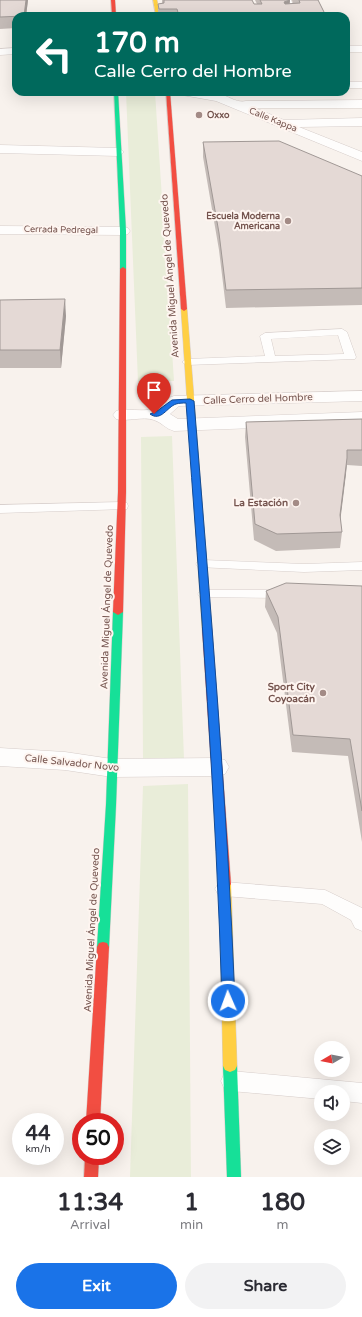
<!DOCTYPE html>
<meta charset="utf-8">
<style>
body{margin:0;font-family:"Varela Round",sans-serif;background:#f2f2f3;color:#2b2b33;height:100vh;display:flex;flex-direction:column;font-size:15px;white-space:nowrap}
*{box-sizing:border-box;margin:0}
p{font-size:13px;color:#7c7c81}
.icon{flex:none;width:22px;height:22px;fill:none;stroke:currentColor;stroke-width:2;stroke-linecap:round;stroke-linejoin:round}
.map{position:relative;height:1177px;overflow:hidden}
.details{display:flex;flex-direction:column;background:#fff;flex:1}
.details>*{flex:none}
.banner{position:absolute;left:12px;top:12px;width:338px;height:84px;border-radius:12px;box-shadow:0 4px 16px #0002;background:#00695c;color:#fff;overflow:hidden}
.needle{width:26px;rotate:260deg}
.buttons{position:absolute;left:314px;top:1041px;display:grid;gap:8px}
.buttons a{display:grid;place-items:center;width:36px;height:36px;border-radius:50%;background:#fff;box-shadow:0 4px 16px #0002;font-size:20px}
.speed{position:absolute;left:12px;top:1113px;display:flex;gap:8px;font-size:20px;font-weight:700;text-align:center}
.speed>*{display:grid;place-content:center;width:52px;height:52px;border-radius:50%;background:#fff;box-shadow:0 4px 16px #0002;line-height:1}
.speed small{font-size:10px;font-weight:400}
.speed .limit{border:6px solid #d22;background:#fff;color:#111}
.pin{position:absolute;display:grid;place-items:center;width:34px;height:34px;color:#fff;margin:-41px -17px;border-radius:50% 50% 50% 0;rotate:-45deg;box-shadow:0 0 4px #0007}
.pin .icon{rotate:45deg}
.me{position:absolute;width:44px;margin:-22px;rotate:358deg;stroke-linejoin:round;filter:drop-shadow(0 0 3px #0008)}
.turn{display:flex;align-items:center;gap:14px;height:84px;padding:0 16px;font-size:18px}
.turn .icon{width:52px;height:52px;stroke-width:2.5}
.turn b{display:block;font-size:28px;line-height:34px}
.eta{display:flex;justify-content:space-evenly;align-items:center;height:68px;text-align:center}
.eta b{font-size:24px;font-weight:700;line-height:28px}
.button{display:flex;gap:8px;margin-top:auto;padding:8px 16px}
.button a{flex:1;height:46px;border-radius:24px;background:#1a73e8;color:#fff;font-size:16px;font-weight:700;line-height:46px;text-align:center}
.button a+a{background:#f2f2f3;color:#2b2b33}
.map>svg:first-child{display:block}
.green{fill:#e9edd9}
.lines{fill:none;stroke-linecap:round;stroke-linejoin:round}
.lane-casing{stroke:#d6cdca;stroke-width:1}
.street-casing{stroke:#d6cdca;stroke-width:1}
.fast-casing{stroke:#d7cdca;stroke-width:1}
.slow-casing{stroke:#d7cdca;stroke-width:1}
.jam-casing{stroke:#d7cdca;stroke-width:1}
.lane{fill:#fefdfc;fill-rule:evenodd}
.street{fill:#fefdfc;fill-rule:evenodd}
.fast{fill:#16e098;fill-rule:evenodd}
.slow{fill:#ffcf43;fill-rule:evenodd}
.jam{fill:#f24e42;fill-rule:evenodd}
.wall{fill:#c4bbb7}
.shaded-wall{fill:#a09895}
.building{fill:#e4d9d5;stroke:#a09895}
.route{fill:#1a73e8;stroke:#114b97}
.poi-dot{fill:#a38b86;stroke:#fef5f0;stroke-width:1.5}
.labels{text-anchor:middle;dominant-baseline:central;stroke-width:4;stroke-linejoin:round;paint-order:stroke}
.far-poi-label{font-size:9px;font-weight:bold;fill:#75544e;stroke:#fef5f0;text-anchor:start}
.far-street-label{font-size:9px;fill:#75544e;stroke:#fef5f0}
.street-label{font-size:10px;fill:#75544e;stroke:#fef5f0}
.poi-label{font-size:10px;font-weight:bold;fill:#75544e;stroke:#fef5f0;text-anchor:end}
</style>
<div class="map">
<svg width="362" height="1177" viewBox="0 0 362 1177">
<rect width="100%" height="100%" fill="#f8f2ed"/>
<g class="green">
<path d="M126 92H155L174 381 138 382Z"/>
<path d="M172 436 184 759H143L141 437Z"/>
<path d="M188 784 191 1177H130L143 786Z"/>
</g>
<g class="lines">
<g class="lane-casing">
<g id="lane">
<path d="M285 0H291L298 16H285L291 14Z"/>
<path d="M342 329 347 332 356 357 355 359 187 365 182 362 187 359 265 356 260 336 265 333ZM338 335 344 354 275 356 271 339Z"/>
<path d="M122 502 127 503 128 506 127 509 0 513V505Z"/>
<path d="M203 560 304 564 362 562V570L304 572 198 567 196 564 198 561Z"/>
<path d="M205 590H284L289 591 291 594 289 597 284 598 200 597 198 594 200 591Z"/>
<path d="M224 882 325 890 362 908V931L355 928 351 920 322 904 224 896 218 894 215 889 218 884Z"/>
<path d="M231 1071 362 1083V1103L343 1101V1092H321V1099L231 1091 224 1088 221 1081 224 1074Z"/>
</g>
</g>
<g class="street-casing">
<g id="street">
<rect x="346" y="46" width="16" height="6"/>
<path d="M16 48V54L0 55V49Z"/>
<rect x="346" y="82" width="16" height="6"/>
<path d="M176 92C192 92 208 91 223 95 231 98 238 103 246 101L362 100V108H255L284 120 362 118V126L299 127 362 152V161L216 101 182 95Z"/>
<path d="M0 145 118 148 124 152 118 156 0 153Z"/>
<path d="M0 226 123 227 128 228 130 231 128 234 123 235 0 234Z"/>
<path d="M362 391V401L179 406 170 414 178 419 362 412V424L174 431C166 429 161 422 154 420 142 416 128 422 116 419L113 415 116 411C128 408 141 412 153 409 161 407 165 398 174 396Z"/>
<path d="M0 748 65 752 112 759 216 758 225 760 229 767 225 774 216 776 112 777 65 770 0 766Z"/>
</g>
</g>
<g class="fast-casing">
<g id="fast">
<path d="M114 92H118L126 231V269L123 271 120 269V231Z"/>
<path d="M118 609 123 612 116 805 109 947 107 951 103 952 99 951 97 947 106 805 113 612Z"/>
<path d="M230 1060 235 1062 237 1066 241 1177H227L223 1066 225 1062Z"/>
</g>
</g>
<g class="slow-casing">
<g id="slow">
<path d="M153 0H157L160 16H156Z"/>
<path d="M184 307 187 309 212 628 207 631 202 628 181 309Z"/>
<path d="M225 879 229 881 231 884 237 1066 235 1070 230 1072 225 1070 223 1066 219 884 221 881Z"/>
</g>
</g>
<g class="jam-casing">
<g id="jam">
<path d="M111 0H115L116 16H112Z"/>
<path d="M166 92H170L187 309 184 311 181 309Z"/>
<path d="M123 267 126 269V492L123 612 118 615 113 612 118 492 120 269Z"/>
<path d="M207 625 212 628 231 884 229 887 225 889 221 887 219 884 202 628Z"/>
<path d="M103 942 107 943 109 947 100 1122H86L97 947 99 943Z"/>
<path d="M85 1156H99L98 1177H84Z"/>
</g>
</g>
<use href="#lane" class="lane"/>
<use href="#street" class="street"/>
<use href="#fast" class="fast"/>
<use href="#slow" class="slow"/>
<use href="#jam" class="jam"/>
</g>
<g class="wall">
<path d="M0 0H28L26 16H16V28L0 29Z"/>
<path d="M162 0H252L254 4H257L255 0H290L289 4H293L292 0H318L326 16H158V4L162 3Z"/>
<path d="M203 142 362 176V305L226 308 219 250 203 157Z"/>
<path d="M0 300 66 316 61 368H0Z"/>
<path d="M362 419V466L347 465 340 518 342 532 340 548 276 551 254 540 245 437 246 422Z"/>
<path d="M362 586V842L348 756 292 752 277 633 265 607 266 591Z"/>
</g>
<g class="shaded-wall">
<path d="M26 0H28L26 16H24Z"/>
<path d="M290 0 289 13 284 15V2Z"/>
<path d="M65 299 66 316 61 368 60 350Z"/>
<path d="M347 458 346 474 339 531 340 515Z"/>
</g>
<g class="building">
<path d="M0 0H26L24 16 0 17Z"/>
<path d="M164 0H252L254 4H262L260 0H290L284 2 285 4 300 3 299 0H318L326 16H179L177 9H159L158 4 164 3Z"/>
<path d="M279 141 362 176V288L226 290 219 233 203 142Z"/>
<path d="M65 299 60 350H0V300Z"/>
<path d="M362 419V450H347V458L340 515 342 532 277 534 255 524 246 422Z"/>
<path d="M286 583 362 586V811L350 739 293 735 278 617 266 591Z"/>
</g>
<path class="route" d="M190 399 194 401C210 601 227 801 235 1001L233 1005 228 1007 224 1005 222 1001C216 801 201 602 186 403 183 403 179 403 176 404 167 407 161 422 150 414L157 411 172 400Z"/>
<g class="poi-dot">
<circle cx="199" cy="115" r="4"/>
<circle cx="288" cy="221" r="4"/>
<circle cx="296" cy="503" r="4"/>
<circle cx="323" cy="693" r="4"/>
</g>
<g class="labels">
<g class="far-poi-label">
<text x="207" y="115">Oxxo</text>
<text x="280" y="216" text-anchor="end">Escuela Moderna<tspan x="280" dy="10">Americana</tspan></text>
</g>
<g class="far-street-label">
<text transform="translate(273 120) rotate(22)">Calle Kappa</text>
<text transform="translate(61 230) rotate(1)">Cerrada Pedregal</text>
</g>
<g class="street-label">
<text transform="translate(170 276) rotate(-94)">Avenida Miguel Ángel de Quevedo</text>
<text transform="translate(258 399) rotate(-2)">Calle Cerro del Hombre</text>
<text transform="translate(107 607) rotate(-88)">Avenida Miguel Ángel de Quevedo</text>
<text transform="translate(72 763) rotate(6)">Calle Salvador Novo</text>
<text transform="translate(92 930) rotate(-87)">Avenida Miguel Ángel de Quevedo</text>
</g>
<g class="poi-label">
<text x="288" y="503">La Estación</text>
<text x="315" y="687">Sport City<tspan x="315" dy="12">Coyoacán</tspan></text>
</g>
</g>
</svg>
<div class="buttons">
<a><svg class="needle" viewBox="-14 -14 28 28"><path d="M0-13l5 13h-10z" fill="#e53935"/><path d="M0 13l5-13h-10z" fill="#7c7c81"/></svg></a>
<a><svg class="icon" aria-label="sound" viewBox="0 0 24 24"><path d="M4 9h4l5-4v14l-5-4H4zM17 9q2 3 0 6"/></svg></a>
<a><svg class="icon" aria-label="layers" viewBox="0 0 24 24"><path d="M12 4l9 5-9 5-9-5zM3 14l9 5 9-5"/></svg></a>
</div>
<div class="speed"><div>44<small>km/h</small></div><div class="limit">50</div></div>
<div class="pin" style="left:154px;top:414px;background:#d93025"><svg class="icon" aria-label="arrive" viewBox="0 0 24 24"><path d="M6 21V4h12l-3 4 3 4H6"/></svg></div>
<svg class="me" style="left:228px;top:1001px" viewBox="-20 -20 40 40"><circle r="17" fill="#1a73e8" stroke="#fff" stroke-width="3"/><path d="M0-11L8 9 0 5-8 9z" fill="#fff"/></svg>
<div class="banner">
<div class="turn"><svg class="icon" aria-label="left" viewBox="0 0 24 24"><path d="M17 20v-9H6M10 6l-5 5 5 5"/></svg><div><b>170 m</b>Calle Cerro del Hombre</div></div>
</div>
</div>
<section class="details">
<div class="eta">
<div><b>11:34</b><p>Arrival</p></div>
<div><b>1</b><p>min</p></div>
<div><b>180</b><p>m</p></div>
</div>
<div class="button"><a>Exit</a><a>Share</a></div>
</section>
